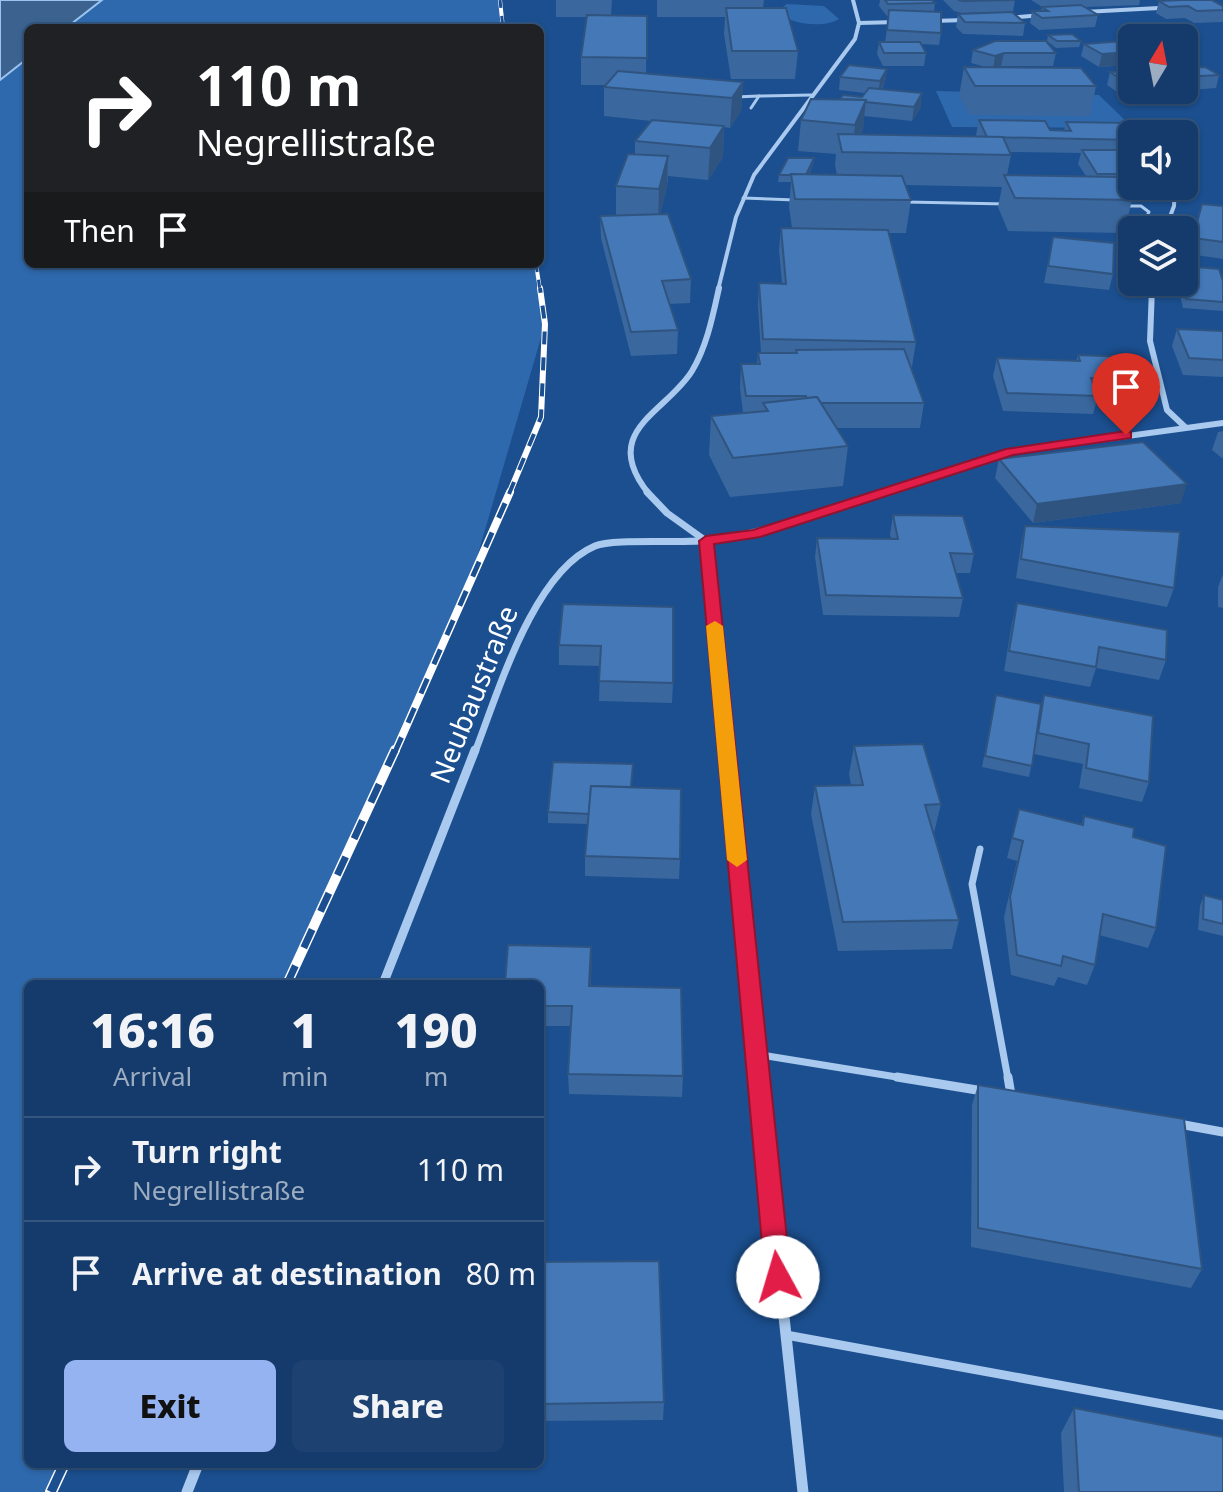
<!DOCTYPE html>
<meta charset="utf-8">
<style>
body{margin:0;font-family:"Noto Sans",sans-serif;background:#1d4271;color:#f1f3f6;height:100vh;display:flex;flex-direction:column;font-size:30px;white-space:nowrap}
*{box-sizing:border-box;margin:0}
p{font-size:26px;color:#9dadc1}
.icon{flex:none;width:44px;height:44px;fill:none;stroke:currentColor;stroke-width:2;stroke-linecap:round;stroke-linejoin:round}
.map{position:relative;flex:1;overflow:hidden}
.panel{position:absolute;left:24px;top:980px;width:520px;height:488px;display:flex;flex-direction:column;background:#143b6b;border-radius:12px;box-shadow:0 2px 6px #0004,0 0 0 2px #33557e}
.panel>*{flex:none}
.banner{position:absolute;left:24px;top:24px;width:520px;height:244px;border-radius:12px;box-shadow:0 2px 6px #0004,0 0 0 2px #33557e;background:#202124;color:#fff;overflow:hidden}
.needle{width:52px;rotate:10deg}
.tools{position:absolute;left:1118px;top:24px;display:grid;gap:16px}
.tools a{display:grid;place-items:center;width:80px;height:80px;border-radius:12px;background:#143b6b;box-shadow:0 2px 6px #0004,0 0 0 2px #33557e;font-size:40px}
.pin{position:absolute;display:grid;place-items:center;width:68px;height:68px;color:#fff;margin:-82px -34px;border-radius:50% 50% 50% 0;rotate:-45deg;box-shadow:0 0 8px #0007}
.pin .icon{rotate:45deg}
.me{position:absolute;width:88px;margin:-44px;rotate:354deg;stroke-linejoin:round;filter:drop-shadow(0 0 6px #0008)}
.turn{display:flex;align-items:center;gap:28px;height:168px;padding:0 40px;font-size:36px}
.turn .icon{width:104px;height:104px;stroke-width:2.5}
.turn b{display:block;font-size:56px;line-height:68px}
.then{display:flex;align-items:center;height:76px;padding:0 40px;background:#0003;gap:16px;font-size:30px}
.eta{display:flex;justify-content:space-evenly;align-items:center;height:136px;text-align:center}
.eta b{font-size:48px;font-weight:800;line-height:56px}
.cta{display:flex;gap:16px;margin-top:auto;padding:16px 40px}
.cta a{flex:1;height:92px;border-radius:12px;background:#95b2f1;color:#111;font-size:32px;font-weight:800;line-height:92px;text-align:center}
.cta a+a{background:#1d4271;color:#f1f3f6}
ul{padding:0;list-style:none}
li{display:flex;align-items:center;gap:24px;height:104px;padding:0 40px;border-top:2px solid #33557e}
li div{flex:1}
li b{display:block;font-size:30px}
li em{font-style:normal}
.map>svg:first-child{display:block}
.green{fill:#2e69ad}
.water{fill:#3c6290;stroke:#9cc4f0;stroke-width:2}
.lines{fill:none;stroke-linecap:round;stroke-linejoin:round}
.lane-far2{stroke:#a9c9ee;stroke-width:3}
.lane-far1{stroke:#a9c9ee;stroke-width:7}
.lane{stroke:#a9c9ee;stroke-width:9}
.street-far4{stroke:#a9c9ee;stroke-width:4}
.street-far3{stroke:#a9c9ee;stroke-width:6}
.street-far2{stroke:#a9c9ee;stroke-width:7}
.street-far1{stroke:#a9c9ee;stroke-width:9}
.street{stroke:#a9c9ee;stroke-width:11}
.rail-far4-casing{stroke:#fff;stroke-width:4}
.rail-far3-casing{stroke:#fff;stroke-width:6}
.rail-far2-casing{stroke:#fff;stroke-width:8}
.rail-far1-casing{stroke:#fff;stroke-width:10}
.rail-casing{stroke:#fff;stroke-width:12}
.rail-far4{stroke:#1b4f8f;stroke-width:3;stroke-dasharray:8;stroke-linecap:butt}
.rail-far3{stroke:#1b4f8f;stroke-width:4;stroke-dasharray:13;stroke-linecap:butt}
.rail-far2{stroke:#1b4f8f;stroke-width:5;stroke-dasharray:16;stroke-linecap:butt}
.rail-far1{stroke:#1b4f8f;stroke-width:7;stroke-dasharray:20;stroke-linecap:butt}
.rail{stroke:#1b4f8f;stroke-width:9;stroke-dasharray:26;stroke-linecap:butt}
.wall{fill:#3a679d;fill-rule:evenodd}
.shaded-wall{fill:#305480}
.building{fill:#4478b7;stroke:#305480;stroke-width:2}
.route{fill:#e11d48;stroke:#92132f;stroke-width:2}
.slow{fill:#f59e0b}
.labels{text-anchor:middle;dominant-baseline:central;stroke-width:8;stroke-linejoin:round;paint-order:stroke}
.street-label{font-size:28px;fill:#fff;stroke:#1b4f8f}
</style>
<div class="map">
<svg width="1223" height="1492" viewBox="0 0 1223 1492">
<rect width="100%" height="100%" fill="#1b4f8f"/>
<g class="green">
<path d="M102 0H499L502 28H66Z"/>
<path d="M787 4 824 6 839 19C822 29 791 24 776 12Z"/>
<path d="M28 58V264H536L545 324 464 602 285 984H28V1464H60L47 1492H0V80Z"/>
<path d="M936 91 1099 95 1133 128 952 127Z"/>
</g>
<path class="water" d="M0 0H102L66 28H28V58L0 80Z"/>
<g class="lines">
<g class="lane-far2">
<path d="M735 97 759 96"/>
<path d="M751 108 759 96 811 95"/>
<path d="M743 198 795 200"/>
<path d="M906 202 1007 204"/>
<path d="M1126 206H1141L1149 212 1142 226"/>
</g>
<g class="lane-far1">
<path d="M980 849 972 884 1008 1079"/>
<path d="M755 1054 909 1079"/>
</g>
<g class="lane">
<path d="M897 1077 983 1091"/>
<path d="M1008 1077 1011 1095"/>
<path d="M1179 1124 1223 1132"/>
<path d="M786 1335 1223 1415"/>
</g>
<g class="street-far4">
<path d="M1084 12 1159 8"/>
<path d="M1008 18 1042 15"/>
<path d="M932 21 966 20"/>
<path d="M859 23 898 22"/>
<path d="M1165 230 1174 206 1175 186"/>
<path d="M718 290 736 217 754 175 855 39 859 23 853 0"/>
<path d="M1152 290V282"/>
</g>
<g class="street-far3">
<path d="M1152 288 1150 341 1167 410 1185 427"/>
<path d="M649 494C598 431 666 413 692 371 707 346 713 315 719 288"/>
<path d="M881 494 1011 452 1223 423"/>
</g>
<g class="street-far2">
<path d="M647 492 667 513 706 541"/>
<path d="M706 541 726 752"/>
<path d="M475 752C498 693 533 572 595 546 613 538 685 544 711 540 772 532 829 510 887 492"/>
</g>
<g class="street-far1">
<path d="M726 750 758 1079"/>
<path d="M383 984 475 750"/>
</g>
<g class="street">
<path d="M758 1077 803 1492"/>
<path d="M187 1492 198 1464"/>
</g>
<g class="rail-far4-casing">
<g id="rail-far4">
<path d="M500 0 503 28"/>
<path d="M536 264 540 290"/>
</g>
</g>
<g class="rail-far3-casing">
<path id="rail-far3" d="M509 494 541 417 545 324 540 288"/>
</g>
<g class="rail-far2-casing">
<path id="rail-far2" d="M395 752 510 492"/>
</g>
<g class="rail-far1-casing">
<path id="rail-far1" d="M287 984 395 750"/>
</g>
<g class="rail-casing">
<path id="rail" d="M51 1492 64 1464"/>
</g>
<use href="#rail-far4" class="rail-far4"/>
<use href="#rail-far3" class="rail-far3"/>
<use href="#rail-far2" class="rail-far2"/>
<use href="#rail-far1" class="rail-far1"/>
<use href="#rail" class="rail"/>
</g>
<g class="wall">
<path d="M556 0H612L611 16H647L646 74 743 82 741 111 730 128 724 127 723 157 708 180 668 176 667 187 660 214 691 279 690 303 669 304 678 330 677 354 631 356 601 238 600 216H616V186L635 154V141L651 121 604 116V87L605 85H581V57L586 17H556Z"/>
<path d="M657 0H764L763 8 798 51 795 79H731L724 34 725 17H657Z"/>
<path d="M880 0H932L935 3 934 12 941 33 939 45 921 44 926 53 924 66H883L877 54 879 42H885L889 16H887L879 6Z"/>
<path d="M943 0H1015L1013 12 1025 23 1023 36 963 34 956 27 958 14 998 12 962 13 954 11Z"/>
<path d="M1031 0H1140L1139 5 1086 7 1098 15 1095 27 1039 30 1030 23 1032 11H1041L1042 7Z"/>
<path d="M1159 1 1223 6V22L1194 23 1185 18 1166 19 1156 13Z"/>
<path d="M1048 35 1081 41 1079 47 1056 48 1047 41Z"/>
<path d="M1084 44 1132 45V65L1099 67 1081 56Z"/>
<path d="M973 50 1056 53 1053 66H1001L997 67 1096 86 1090 116 970 115 959 96 964 67H986L971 63Z"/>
<path d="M1184 68 1219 75 1216 88 1190 90 1188 99 1132 102 1107 85 1110 72 1132 71V90H1184Z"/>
<path d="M887 69 885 82 882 89 921 107 912 121 864 116 863 129 861 134 977 137 976 135 979 120 1050 130 1064 131 1066 122 1132 134V186H1155L1154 189H1125L1132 200 1124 233 1008 231 998 207 1002 187 905 185 911 200 906 233H889L916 342 912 367H911L924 403 920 428H837L848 446 843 486 730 497 709 455 711 416 743 413 740 388 741 364H757L758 353H761L758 306 759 283H782L779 250 781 228H792L789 207 791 182H778L779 175 814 158 813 165 809 175H837L835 165 836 154 798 151 801 120 840 99 862 97 865 93 839 90 840 77ZM1009 152 1081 153 1078 164 1086 176 1007 175 1011 155Z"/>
<path d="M1202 204 1223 206V259L1189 254Z"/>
<path d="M1053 237 1113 274 1109 290 1044 283Z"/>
<path d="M1223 281V311L1183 308 1177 282Z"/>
<path d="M1177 329 1223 331V377L1183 375 1172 346Z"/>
<path d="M1078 355 1138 380 1133 397 1098 396 1093 414 1003 411 993 376 997 358 1076 361Z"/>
<path d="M1223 431V459L1212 450 1218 432Z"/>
<path d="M999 459 1181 503 1033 523 995 478Z"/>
<path d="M893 515 974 554 970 573H956L963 598 959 617 823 615 815 557 817 538 891 539 890 534Z"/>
<path d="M1025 526 1174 588 1167 607 1016 578 1021 545Z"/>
<path d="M1223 574V608L1218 607V587Z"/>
<path d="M1017 603 1166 660 1159 680 1096 668 1090 687 1004 671 1012 623Z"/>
<path d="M563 604 673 683 672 703 599 701 600 666 559 665V645Z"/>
<path d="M996 695 1041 704 1044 695 1149 782 1142 802 1079 788 1083 764 1034 754 1029 777 982 767Z"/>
<path d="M854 746 941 804 934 833 959 920 952 949 838 951 811 814 815 786 851 785 849 774Z"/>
<path d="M632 787 680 859 679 879 585 876V856L588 824 548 823V812Z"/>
<path d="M1019 809 1081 825 1084 816 1133 837 1156 928 1148 948 1099 935 1095 965 1087 985 1058 977 1054 986 1011 975 1004 917 1017 861 1007 858Z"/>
<path d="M1204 895 1223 900V936L1198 930 1200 906Z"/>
<path d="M591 947V986L683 1076 682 1097 569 1094 568 1074 571 1026H540V984Z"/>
<path d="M978 1085 1202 1269 1191 1288 971 1247 972 1105Z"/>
<path d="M540 1262 664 1402 663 1420 540 1421Z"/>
<path d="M1074 1408 1223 1492H1064L1061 1433Z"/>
</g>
<g class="shaded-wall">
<path d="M1132 52V65L1099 67 1102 54Z"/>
<path d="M1004 53 1001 66 993 69 995 56Z"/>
<path d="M887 69 885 82 878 94 880 81Z"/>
<path d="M743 82 741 111 730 128 732 98Z"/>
<path d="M922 93 921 107 912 121 914 107Z"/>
<path d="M866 100 863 129 852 152 855 125Z"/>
<path d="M724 126 723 157 708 180 710 148Z"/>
<path d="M668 156 667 187 658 221 659 189Z"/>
<path d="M814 158 813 165 805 182 806 175Z"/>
<path d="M1187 484 1181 503 1033 523 1037 504Z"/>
<path d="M591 947 592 967 589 1006V986Z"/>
</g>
<g class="building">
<path d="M885 0H932L935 3 888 4Z"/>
<path d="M958 0H1015L964 1Z"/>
<path d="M1182 0H1212L1223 6V10L1197 11 1188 6 1169 7 1159 1Z"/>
<path d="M1081 5 1098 15 1042 18 1032 11H1048L1042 7Z"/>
<path d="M726 8H786L798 51H732Z"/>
<path d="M889 10 941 12V33L887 30Z"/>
<path d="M1012 12 1025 23 965 22 958 14Z"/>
<path d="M587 15 647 16V58L581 57Z"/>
<path d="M1072 34 1081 41H1057L1048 35Z"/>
<path d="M995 41H1046L1056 53H1004L995 56 973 50Z"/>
<path d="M1124 41 1132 45V52L1102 54 1084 44Z"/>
<path d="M879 42H920L926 53H884Z"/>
<path d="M849 65 887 69 880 81 840 77Z"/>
<path d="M964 67 1081 68 1096 86H975Z"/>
<path d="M1205 67 1219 75 1184 77V68Z"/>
<path d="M618 71 743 82 732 98 604 87Z"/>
<path d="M1132 71V86L1110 72Z"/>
<path d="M869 88 922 93 914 107 866 102V100L840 99 843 95 862 97Z"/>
<path d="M811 99 866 100 855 125 801 120Z"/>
<path d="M652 120 724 126 710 148 635 141Z"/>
<path d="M979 120 1045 121 1050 130 1071 131 1066 122 1128 123 1136 134H1132V140L987 137Z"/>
<path d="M838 134 1003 137 1011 155 842 152Z"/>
<path d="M1082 150H1132V174H1097Z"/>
<path d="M628 154 668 156 659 189 616 186Z"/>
<path d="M788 158H814L806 175H779Z"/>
<path d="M791 174 902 176 911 200 795 199Z"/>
<path d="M1004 175 1117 177 1132 200 1015 198Z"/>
<path d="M1202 204 1223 206V242L1193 238Z"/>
<path d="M668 214 691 279 662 281 678 330 631 332 600 216Z"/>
<path d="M781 228 888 230 916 342 763 339 759 283 786 284Z"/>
<path d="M1053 237 1114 243 1113 274 1048 266Z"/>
<path d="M1184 266 1219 269 1223 281V302L1186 299 1181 282H1184Z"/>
<path d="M1177 329 1223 331V360L1189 358Z"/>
<path d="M904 349 924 403H821L817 397 806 398V396H746L741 364H760L758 353H797L796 350Z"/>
<path d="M1078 355 1128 357 1138 380 1091 378 1098 396 1007 393 997 358 1080 361Z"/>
<path d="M817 397 848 446 733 458 711 416 768 411 763 403Z"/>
<path d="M1143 442 1187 484 1037 504 999 459Z"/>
<path d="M893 515 963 516 974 554 950 553 963 598 826 595 817 538 898 539Z"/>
<path d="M1025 526 1180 532 1174 588 1021 559Z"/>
<path d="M1017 603 1167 630 1166 660 1099 647 1096 667 1009 651Z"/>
<path d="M563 604 673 607V683L599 681 601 646 559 645Z"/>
<path d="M996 695 1041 704 1032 766 985 756Z"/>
<path d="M1044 695 1153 716 1149 782 1086 768 1089 744 1038 733Z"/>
<path d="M923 744 941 804 925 805 959 920 843 922 815 786 863 785 854 746Z"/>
<path d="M553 762 633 764 631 787 591 786 589 814 548 812Z"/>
<path d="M591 786 681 789 680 859 585 856Z"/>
<path d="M1019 809 1083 825 1084 816 1134 828 1133 837 1166 846 1156 928 1103 914 1095 965 1063 956 1061 966 1017 955 1010 897 1023 841 1012 838Z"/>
<path d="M1204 895 1223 900V924L1203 919Z"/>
<path d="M508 945 591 947 589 986 681 988 683 1076 568 1074 572 1006H540V984H505Z"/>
<path d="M978 1085 1184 1119 1202 1269 978 1228Z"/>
<path d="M659 1261 664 1402 540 1404V1262Z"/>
<path d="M1074 1408 1223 1437V1492H1079Z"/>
</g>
<path class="route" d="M1126 431 1131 432V438L1013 455 760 537 714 544 791 1277 788 1285 778 1289 769 1285 765 1277 699 541 706 536 753 530 1006 449Z"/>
<path class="slow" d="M715 621 723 626 747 860 737 867 727 860 706 626Z"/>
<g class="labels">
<g class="street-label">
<text transform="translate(473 694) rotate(-68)">Neubaustraße</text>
</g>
</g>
</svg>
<div class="tools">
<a><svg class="needle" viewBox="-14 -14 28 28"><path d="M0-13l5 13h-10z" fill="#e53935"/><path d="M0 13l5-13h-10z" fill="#9dadc1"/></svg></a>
<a><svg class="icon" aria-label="sound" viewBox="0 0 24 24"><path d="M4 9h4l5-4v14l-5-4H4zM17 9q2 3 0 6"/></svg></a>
<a><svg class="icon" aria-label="layers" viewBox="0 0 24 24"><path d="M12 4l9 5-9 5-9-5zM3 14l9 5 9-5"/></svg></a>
</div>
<div class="pin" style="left:1126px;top:435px;background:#d93025"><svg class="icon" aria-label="arrive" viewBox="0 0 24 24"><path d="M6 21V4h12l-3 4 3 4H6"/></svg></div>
<svg class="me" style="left:778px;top:1277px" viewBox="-20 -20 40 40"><circle r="19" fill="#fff"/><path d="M0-13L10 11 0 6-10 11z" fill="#e11d48"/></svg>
<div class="banner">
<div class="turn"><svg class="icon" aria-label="right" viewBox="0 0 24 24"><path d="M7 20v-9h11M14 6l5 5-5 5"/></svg><div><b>110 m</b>Negrellistraße</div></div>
<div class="then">Then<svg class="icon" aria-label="arrive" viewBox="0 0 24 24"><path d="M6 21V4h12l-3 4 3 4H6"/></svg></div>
</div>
<section class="panel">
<div class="eta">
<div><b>16:16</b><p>Arrival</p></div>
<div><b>1</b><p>min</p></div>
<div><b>190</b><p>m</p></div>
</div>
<ul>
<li><svg class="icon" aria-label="right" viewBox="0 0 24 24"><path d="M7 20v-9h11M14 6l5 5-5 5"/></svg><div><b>Turn right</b><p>Negrellistraße</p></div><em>110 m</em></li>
<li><svg class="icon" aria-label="arrive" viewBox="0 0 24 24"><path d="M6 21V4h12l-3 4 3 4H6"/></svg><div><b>Arrive at destination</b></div><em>80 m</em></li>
</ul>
<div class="cta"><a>Exit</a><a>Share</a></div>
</section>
</div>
